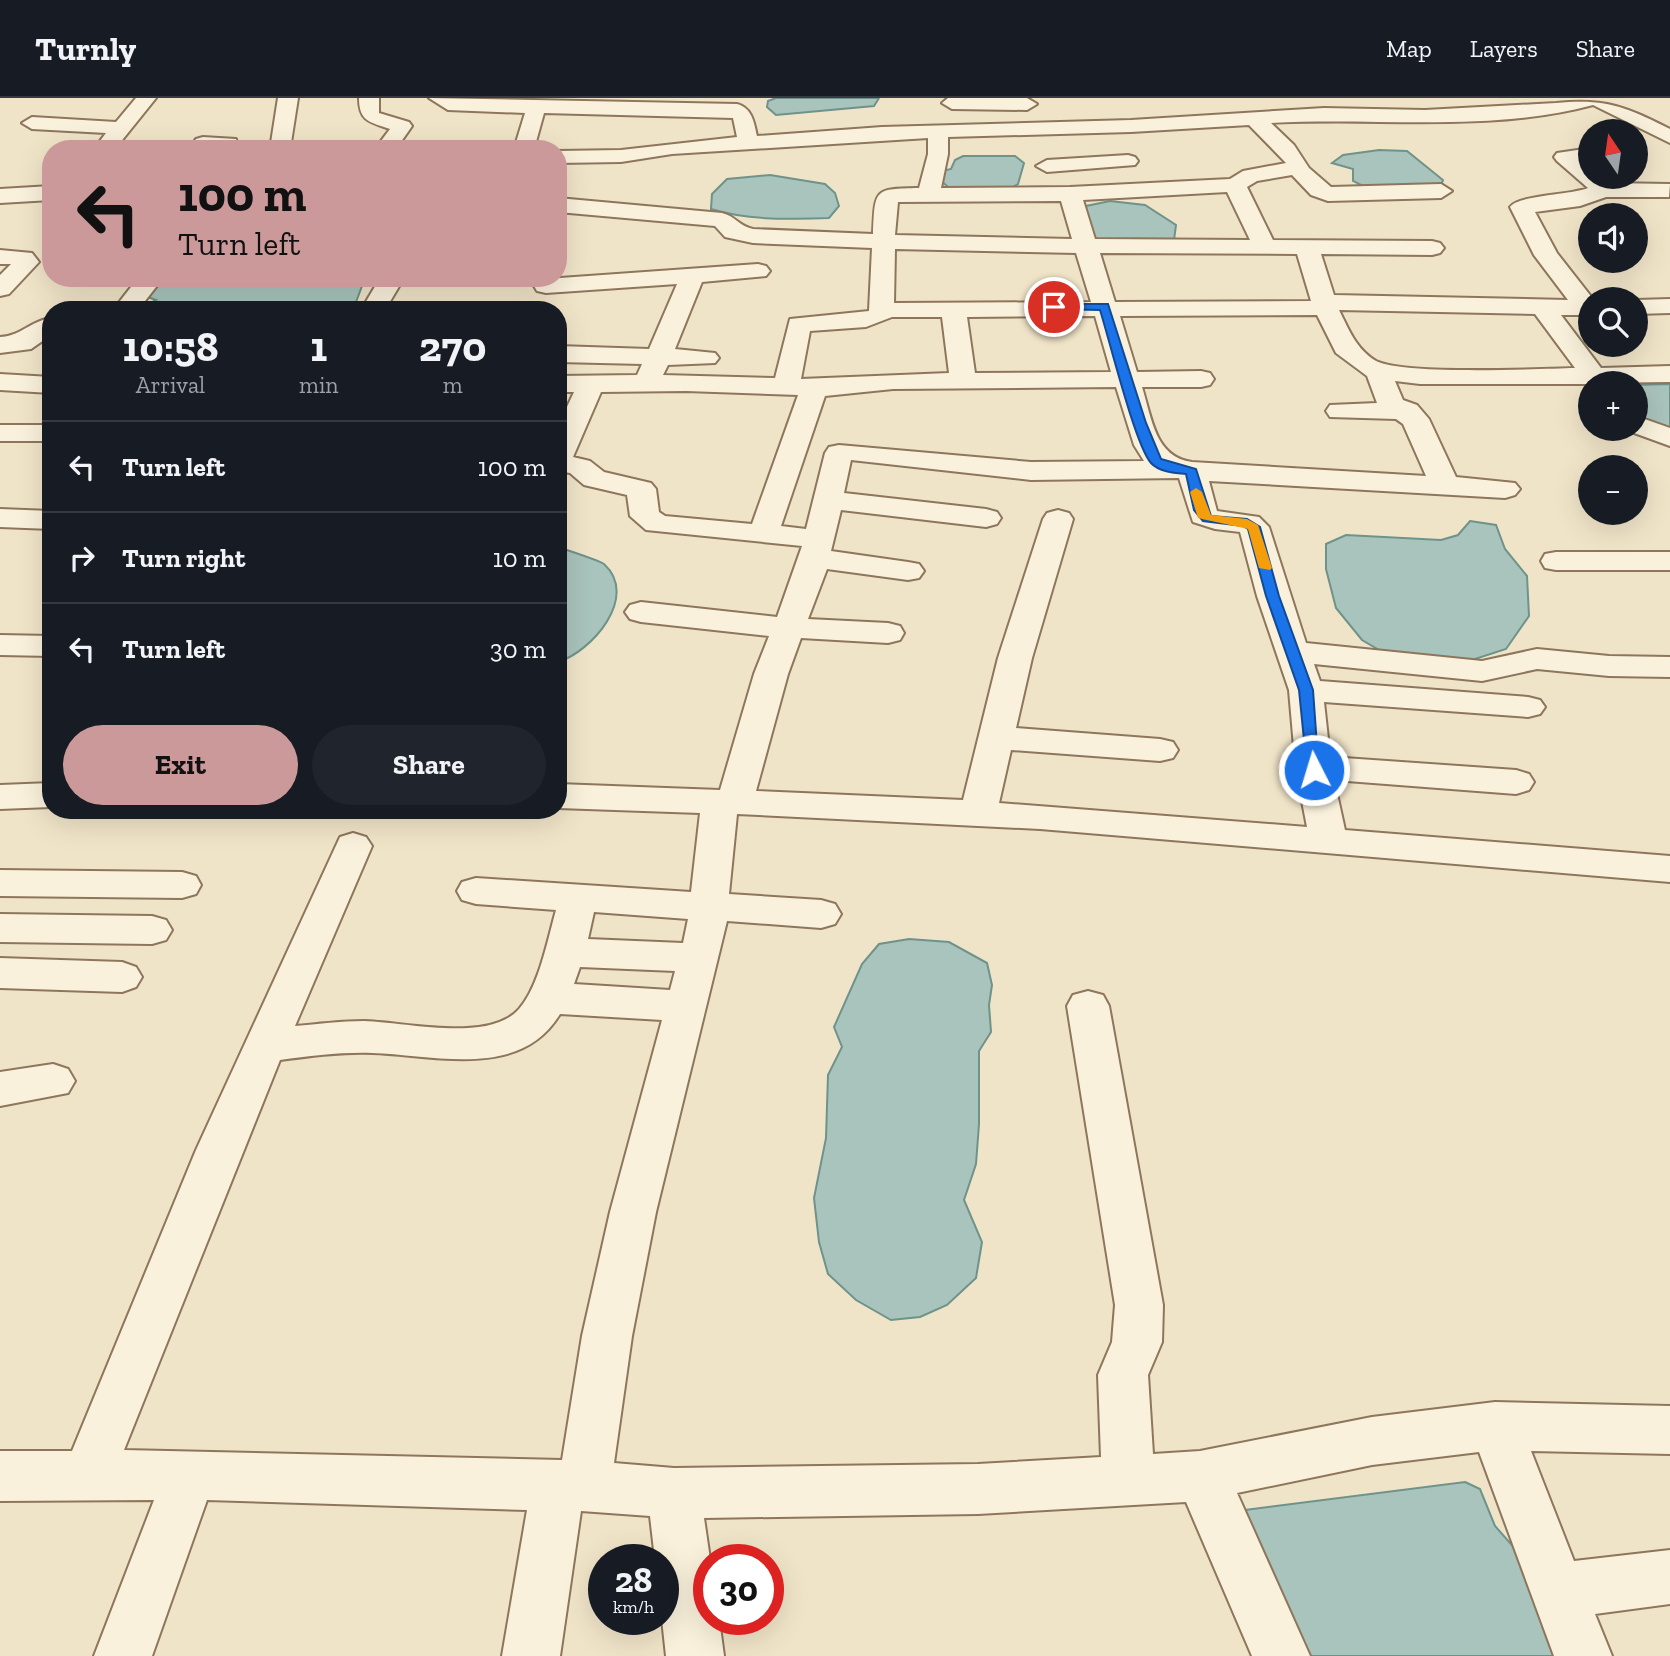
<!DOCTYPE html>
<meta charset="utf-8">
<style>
body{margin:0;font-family:"Zilla Slab",serif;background:#20242c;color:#f1f3f6;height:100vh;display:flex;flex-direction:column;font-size:26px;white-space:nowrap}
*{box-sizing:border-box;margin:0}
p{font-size:23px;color:#9ea1a6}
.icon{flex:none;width:38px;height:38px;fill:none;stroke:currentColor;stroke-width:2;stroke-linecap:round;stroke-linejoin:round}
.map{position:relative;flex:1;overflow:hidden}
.details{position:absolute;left:42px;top:203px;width:525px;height:518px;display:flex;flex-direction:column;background:#171b24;border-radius:28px;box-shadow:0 7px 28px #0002}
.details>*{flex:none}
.top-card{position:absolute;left:42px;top:42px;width:525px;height:147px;border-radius:28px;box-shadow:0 7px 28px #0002;background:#cc999b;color:#111;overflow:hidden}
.needle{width:46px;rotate:347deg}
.tools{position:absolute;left:1578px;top:21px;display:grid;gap:14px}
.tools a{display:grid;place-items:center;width:70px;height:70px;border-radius:50%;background:#171b24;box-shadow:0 7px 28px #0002;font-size:35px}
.speed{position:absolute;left:588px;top:1446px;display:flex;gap:14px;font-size:35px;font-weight:700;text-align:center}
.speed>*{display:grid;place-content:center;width:91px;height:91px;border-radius:50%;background:#171b24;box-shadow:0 7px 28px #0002;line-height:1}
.speed small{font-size:18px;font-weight:400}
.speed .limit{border:10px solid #d22;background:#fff;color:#111}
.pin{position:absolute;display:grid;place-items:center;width:60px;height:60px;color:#fff;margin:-30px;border:4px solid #fff;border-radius:50%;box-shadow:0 2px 7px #0007}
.me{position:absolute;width:77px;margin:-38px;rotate:355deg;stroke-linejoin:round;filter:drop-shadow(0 0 5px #0008)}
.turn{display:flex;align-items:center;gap:24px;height:147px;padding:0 21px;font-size:32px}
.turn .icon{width:91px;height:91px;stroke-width:2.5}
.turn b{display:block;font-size:49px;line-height:60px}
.eta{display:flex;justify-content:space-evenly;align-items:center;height:119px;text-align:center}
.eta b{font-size:42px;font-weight:800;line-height:49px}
.primary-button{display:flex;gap:14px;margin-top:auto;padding:14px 21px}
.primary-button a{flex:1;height:80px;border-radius:42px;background:#cc999b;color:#111;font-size:28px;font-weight:800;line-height:80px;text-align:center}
.primary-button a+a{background:#20242c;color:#f1f3f6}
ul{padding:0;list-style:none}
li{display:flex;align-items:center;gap:21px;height:91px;padding:0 21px;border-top:2px solid #363941}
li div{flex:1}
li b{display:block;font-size:26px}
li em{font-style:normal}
header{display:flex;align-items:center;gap:42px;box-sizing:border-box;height:98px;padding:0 35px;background:#171b24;border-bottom:2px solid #363941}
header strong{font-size:33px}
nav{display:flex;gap:38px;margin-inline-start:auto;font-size:24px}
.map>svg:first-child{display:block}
.water{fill:#a9c4bc;stroke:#6f938a;stroke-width:2}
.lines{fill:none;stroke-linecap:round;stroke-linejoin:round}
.minor-casing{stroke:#8d765c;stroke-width:4}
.minor{fill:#faf1dc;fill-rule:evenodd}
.route{fill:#1a73e8;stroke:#114b97;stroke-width:2}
.slow{fill:#f59e0b}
</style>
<header>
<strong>Turnly</strong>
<nav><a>Map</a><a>Layers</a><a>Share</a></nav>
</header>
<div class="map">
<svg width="1670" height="1558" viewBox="0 0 1670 1558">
<rect width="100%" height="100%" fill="#f0e4c8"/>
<g class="water">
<path d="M776 0H879L874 8 776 17 767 9 768 3Z"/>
<path d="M1379 52 1407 53 1443 82 1441 88 1367 90 1353 83V71L1332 65 1343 57Z"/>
<path d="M963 58H1015L1024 65 1018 86 1011 90 948 89 939 81 942 73 951 71 955 62Z"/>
<path d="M770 77 825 86 835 95 839 108 829 120C789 121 750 123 711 111L712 96 727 81Z"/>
<path d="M1110 103 1145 107 1176 127 1174 142 1092 146 1083 112 1086 108Z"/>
<path d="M159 180H365L353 212H145V208L156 202 145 198Z"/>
<path d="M1670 286V336L1636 322V287Z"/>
<path d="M1470 423 1496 427 1505 451 1527 478 1529 518 1506 551 1472 562 1444 563 1386 556 1362 542 1336 510 1326 471V446L1346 437 1441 442 1458 437Z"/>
<path d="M558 449C564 451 602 464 604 466 640 499 591 554 558 564Z"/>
<path d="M909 841 949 844 987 865 992 887 989 907 991 934 979 953V1026L976 1066 964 1102 982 1144 976 1180 947 1207 920 1219 891 1222 856 1202 828 1176 819 1144 814 1100 826 1040 828 977 842 949 834 929 862 866 879 846Z"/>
<path d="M1465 1384 1480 1391 1495 1428 1518 1454 1568 1558H1291L1231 1421 1245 1412Z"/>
</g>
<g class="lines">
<g class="minor-casing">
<g id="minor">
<path d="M136 0H156L115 51H94L106 35 32 31 22 25 32 19 116 24Z"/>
<path d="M278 0H298L290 51H270Z"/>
<path d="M359 0H379V15L409 24 412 28 396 51H375L390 31C369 24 359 23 359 0Z"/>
<path d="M429 0 737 6C752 10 754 24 757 38L882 29 1131 22 1324 10 1425 12 1556 5C1607 0 1626 9 1670 31V45L1593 7C1489 35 1377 19 1271 25L1294 47 1309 70 1331 89 1441 86 1452 93 1441 100 1328 103 1311 97 1292 77 1257 83 1247 89 1273 142 1432 143 1440 145 1444 150 1440 155 1432 157 1321 156 1334 197 1568 202 1534 157 1510 109C1518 97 1571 97 1588 90L1557 63 1554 59 1557 55 1591 50V62L1582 63 1591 71V79H1600L1608 85 1670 86 1669 99H1606L1580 108 1535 114 1557 155 1593 201 1591 217H1561L1601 270 1670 268V284L1591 285V291L1586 286H1420L1395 283 1403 302 1417 307 1429 321 1456 379 1515 385 1520 391 1515 397 1505 400 1209 383 1217 413 1259 419 1269 429 1306 545 1482 563 1537 551 1609 558 1670 559V579L1609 578 1537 571 1482 583 1314 566 1320 583 1528 599 1540 602 1545 609 1540 616 1528 619 1324 604 1330 659 1516 672 1529 676 1534 684 1529 692 1516 696 1334 682 1345 732 1670 758V784L1040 731 737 716 729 796 821 802 835 806 841 816 835 826 821 830 727 823 656 1114 632 1238 614 1365 674 1370 978 1366 1101 1359 1098 1277 1112 1244 1115 1207 1067 908 1073 897 1088 893 1103 897 1109 908 1163 1207 1162 1244 1148 1277 1153 1356 1200 1353 1372 1319 1495 1304 1670 1308V1356L1531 1353 1574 1463 1670 1452V1506L1595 1516 1612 1558H1554L1479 1354 1372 1367 1237 1395 1310 1558H1252L1186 1404 978 1416 704 1420 710 1461 709 1521H719L724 1558H666L662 1521 663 1461H655L650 1418 581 1413 560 1558H502L527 1412 207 1402 152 1558H94L154 1402 0 1403V1353H72L196 1052 340 739 353 735 366 739 372 748 295 928C318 926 341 923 364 923 406 924 489 945 519 911 539 889 548 840 556 812L476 806 462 802 457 793 462 784 476 780 691 794 700 715 558 710V686L720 692 754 576 769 538 641 524 630 521 625 514 630 507 641 504 777 519 802 448 646 432 630 418 627 397 584 387 570 375 558 373V328L574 294H558V278L637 277 642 266 558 264V248L649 251 677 186 546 195 537 193 534 188 537 183 546 181 758 166 766 168 770 173 766 178 702 184 675 251 715 255 719 260 715 265 668 267 663 277 775 280 790 221 869 213 872 150 753 145 725 139 715 128 558 114V100L722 115C735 118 739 128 753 131L873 136C875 90 874 91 919 90L928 56V40L672 56 621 64 558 65V53L621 52 737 39 733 20 544 15 534 51H514L525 15 448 12ZM1249 27 1286 65 1243 73 1230 81 1070 89 941 90 948 56V39L1131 34ZM1227 94 1250 142 1095 141 1083 102ZM1061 103 1072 141 895 137 898 104ZM895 151 1076 155 1091 204 894 205ZM1100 155 1297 156 1311 203 1115 204ZM1339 212 1535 216 1575 270C1537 271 1404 277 1376 263 1356 251 1349 232 1339 212ZM1317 217 1336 255 1367 278 1377 305 1330 307 1326 313 1330 319 1396 321 1403 326 1426 378 1192 364C1155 359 1152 321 1142 289H1201L1210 287 1214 281 1210 275 1201 273 1137 274 1120 218ZM1095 218 1111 274 975 275 967 219ZM892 219H942L949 275 801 281 810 233 866 229ZM1116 289 1134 347 1144 363 1031 364 839 347 829 349 825 355 806 431 781 428 825 298 893 291ZM686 293 798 297 752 426 665 418 659 414 656 391 651 385 604 374 590 363 573 359 601 294ZM851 362 1031 382 1179 380 1193 424 1215 431 1240 434 1257 498 1289 592 1296 672 1307 729 999 705 1011 652 1160 663 1173 660 1178 652 1173 644 1160 641 1016 630 1032 560 1073 421 1069 415 1058 412 1047 415 1043 421 998 560 963 702 756 693 788 576 801 540 888 545 900 542 904 535 900 528 888 525 808 521 827 471 908 482 919 480 924 473 919 466 908 464 831 453 841 412 986 429 997 426 1001 420 997 414 986 411 844 395ZM594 814 688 821 683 845 588 841ZM580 869 675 873 670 892 574 886ZM560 916 662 922 610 1114 582 1238 562 1362 124 1352 280 962C311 958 341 954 372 955 436 957 520 982 560 916Z"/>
<path d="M948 0H1027L1037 6 1027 12 952 11 942 5Z"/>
<path d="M203 39 236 41 238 51 196 49 193 45 196 41Z"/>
<path d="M1128 57 1135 59 1138 63 1135 67 1047 74 1036 68 1047 62Z"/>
<path d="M51 88V102L0 105V91Z"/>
<path d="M0 152 32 155 39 164 9 196 0 198V177L11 166H0Z"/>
<path d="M138 180H163L138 212H113Z"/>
<path d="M380 180H404L385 212H361Z"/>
<path d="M1670 201V215L1636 216V202Z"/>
<path d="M46 221 51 223V237L31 251 0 255V239C19 238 28 226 46 221Z"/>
<path d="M0 276 51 279V295L0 292Z"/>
<path d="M1636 318 1670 330V348L1626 332 1636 331Z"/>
<rect x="0" y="327" width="51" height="16"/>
<path d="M0 411 51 413V431L0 429Z"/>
<path d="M1556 454H1670V472H1556L1545 470 1541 463 1545 456Z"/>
<path d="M0 537 51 538V558L0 557Z"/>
<path d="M51 685V709L0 711V687Z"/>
<path d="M0 772 182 774 196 778 201 787 196 796 182 800 0 798Z"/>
<path d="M0 816 152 818 166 822 172 832 166 842 152 846 0 844Z"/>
<path d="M0 860 122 864 136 869 142 879 136 889 122 894 0 890Z"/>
<path d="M53 966 68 971 75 983 68 995 0 1008V974Z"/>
</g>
</g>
<use href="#minor" class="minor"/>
</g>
<path class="route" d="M1054 206H1108L1146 325 1161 361 1196 371 1211 418 1247 421 1260 429 1279 498 1313 592 1319 676H1309L1307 672 1299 592 1266 498 1248 431 1243 428 1203 423 1194 412 1186 376C1176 375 1159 374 1151 365 1135 347 1109 240 1100 212L1050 211 1049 209Z"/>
<path class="slow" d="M1196 390 1202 394 1211 417 1247 421 1258 427 1272 470 1270 472 1259 470 1248 431 1198 420 1190 394Z"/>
</svg>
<div class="tools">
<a><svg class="needle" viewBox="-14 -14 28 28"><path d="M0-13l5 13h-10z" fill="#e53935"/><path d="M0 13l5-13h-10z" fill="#9ea1a6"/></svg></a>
<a><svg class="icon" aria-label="sound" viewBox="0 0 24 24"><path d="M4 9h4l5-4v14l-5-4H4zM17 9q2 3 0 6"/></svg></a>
<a><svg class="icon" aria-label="search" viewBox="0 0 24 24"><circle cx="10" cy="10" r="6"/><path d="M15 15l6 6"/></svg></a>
<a>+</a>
<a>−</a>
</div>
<div class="speed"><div>28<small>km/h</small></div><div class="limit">30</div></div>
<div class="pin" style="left:1054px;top:209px;background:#d93025"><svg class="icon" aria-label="arrive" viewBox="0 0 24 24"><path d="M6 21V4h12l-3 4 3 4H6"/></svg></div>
<svg class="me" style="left:1314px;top:672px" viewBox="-20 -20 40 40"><circle r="17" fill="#1a73e8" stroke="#fff" stroke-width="3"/><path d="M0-11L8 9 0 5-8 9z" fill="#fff"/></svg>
<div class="top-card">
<div class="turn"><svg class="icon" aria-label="left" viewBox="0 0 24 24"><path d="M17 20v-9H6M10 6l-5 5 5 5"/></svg><div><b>100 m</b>Turn left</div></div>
</div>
<section class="details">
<div class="eta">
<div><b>10:58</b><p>Arrival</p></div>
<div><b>1</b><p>min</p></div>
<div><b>270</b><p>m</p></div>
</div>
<ul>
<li><svg class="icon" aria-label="left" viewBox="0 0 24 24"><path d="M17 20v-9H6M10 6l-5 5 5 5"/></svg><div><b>Turn left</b></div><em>100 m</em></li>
<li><svg class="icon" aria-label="right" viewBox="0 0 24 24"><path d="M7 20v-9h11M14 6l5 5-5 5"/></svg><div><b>Turn right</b></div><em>10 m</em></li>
<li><svg class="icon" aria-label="left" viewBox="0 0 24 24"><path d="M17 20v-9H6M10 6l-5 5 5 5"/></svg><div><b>Turn left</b></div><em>30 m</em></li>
</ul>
<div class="primary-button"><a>Exit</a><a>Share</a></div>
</section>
</div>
